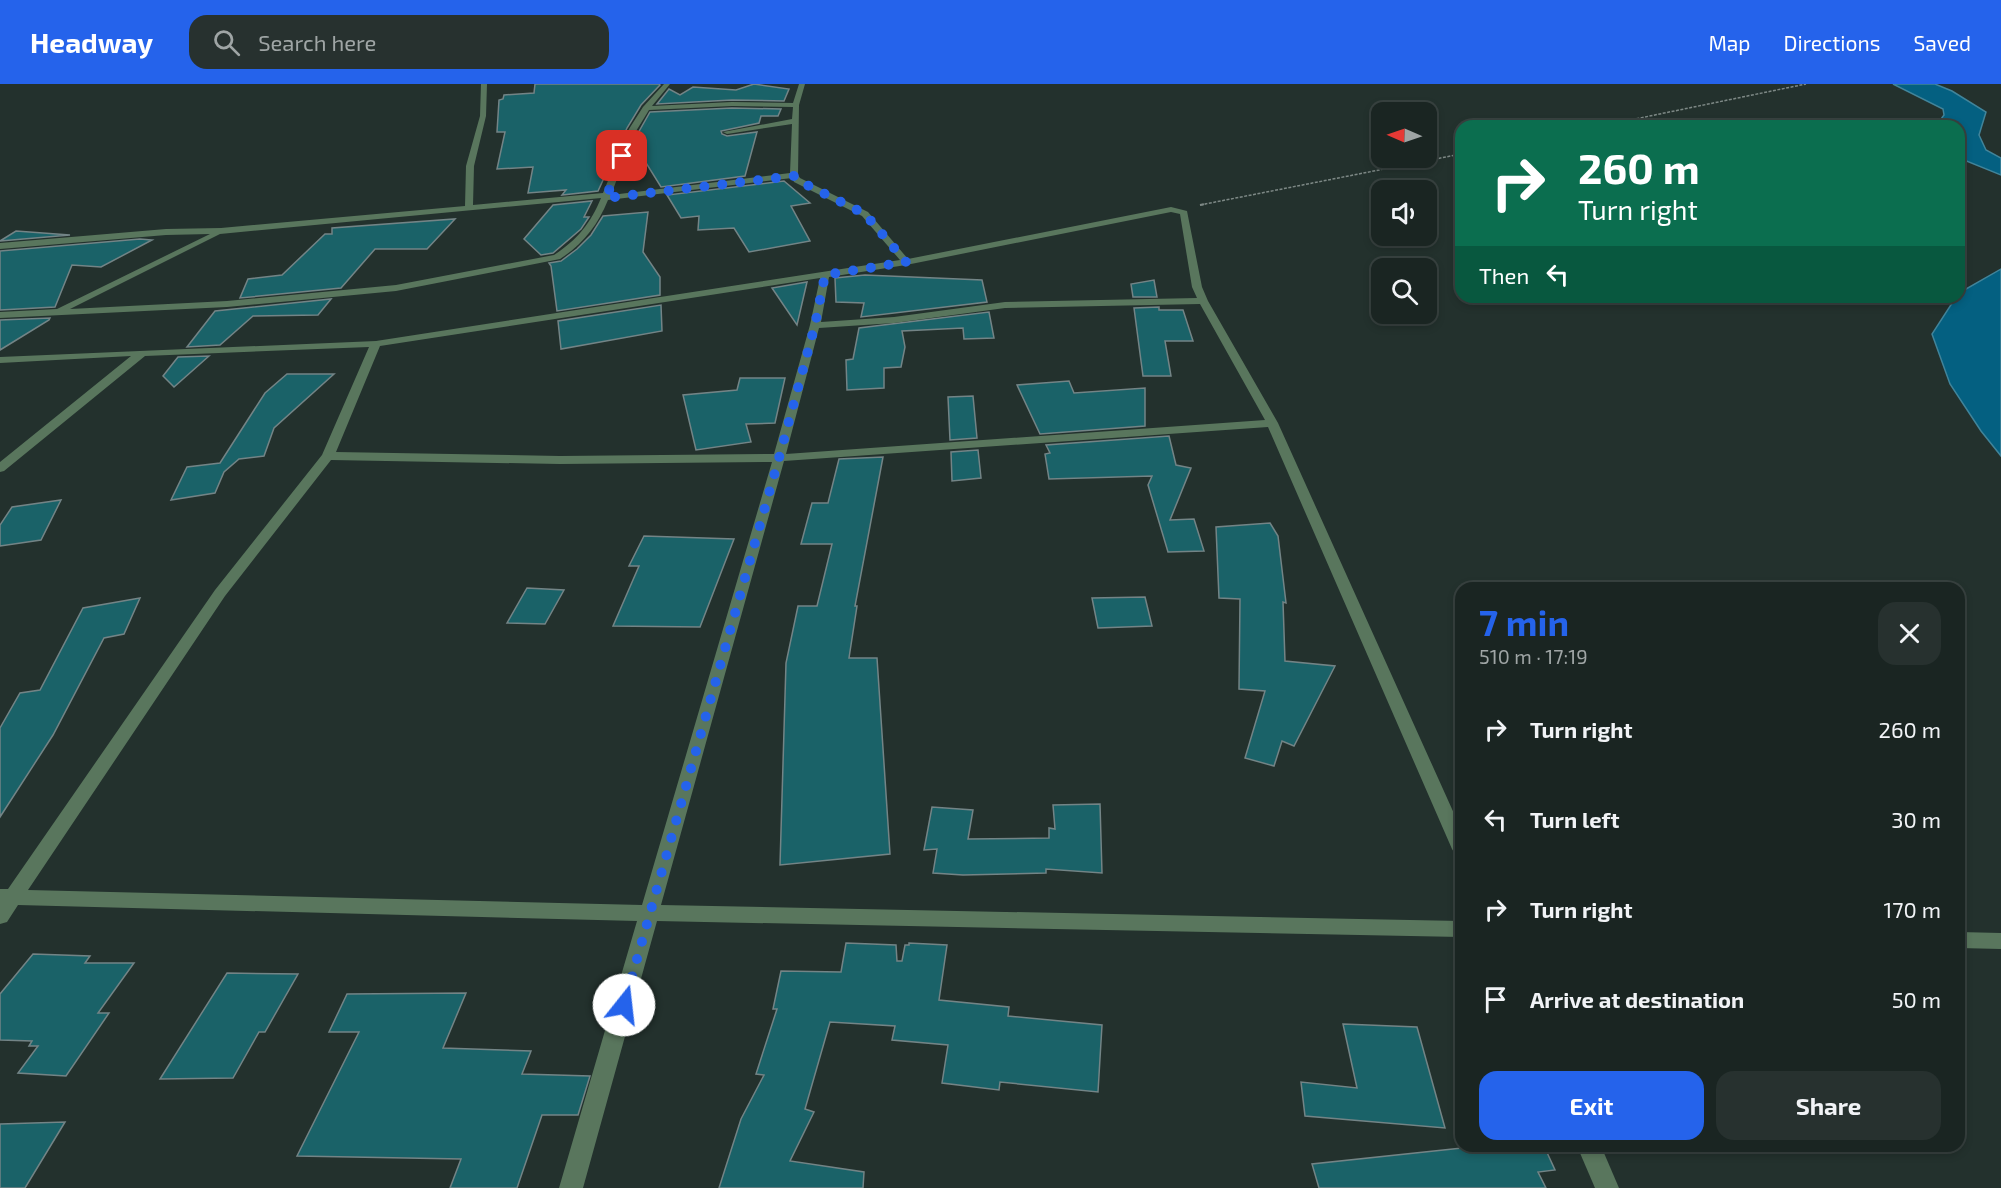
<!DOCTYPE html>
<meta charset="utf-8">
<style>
body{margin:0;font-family:"Exo 2",sans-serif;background:#27312f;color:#f1f3f6;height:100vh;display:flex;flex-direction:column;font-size:22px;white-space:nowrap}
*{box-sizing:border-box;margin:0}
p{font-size:20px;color:#9fa5a5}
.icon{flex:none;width:33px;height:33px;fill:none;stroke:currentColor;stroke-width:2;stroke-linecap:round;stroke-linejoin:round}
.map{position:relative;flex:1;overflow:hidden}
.panel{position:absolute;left:1455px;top:498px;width:510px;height:570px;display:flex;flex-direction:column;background:#1a2522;border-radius:18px;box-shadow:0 3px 9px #0003,0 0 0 2px #384240}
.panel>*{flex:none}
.top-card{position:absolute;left:1455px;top:36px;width:510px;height:183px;border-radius:18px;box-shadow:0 3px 9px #0003,0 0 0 2px #384240;background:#0b6e4f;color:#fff;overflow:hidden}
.needle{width:39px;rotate:272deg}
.controls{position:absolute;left:1371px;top:18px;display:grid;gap:12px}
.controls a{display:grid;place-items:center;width:66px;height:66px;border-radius:12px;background:#1a2522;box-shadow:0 3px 9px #0003,0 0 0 2px #384240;font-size:30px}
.pin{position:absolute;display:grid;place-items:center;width:51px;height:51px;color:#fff;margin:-26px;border-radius:12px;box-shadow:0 3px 9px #0006}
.me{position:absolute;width:66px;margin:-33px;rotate:16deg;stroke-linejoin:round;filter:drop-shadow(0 0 4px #0008)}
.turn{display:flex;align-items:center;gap:21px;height:126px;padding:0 24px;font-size:27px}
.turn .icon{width:78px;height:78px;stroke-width:2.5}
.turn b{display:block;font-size:42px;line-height:51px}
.then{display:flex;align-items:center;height:57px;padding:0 24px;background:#0003;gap:12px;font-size:22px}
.round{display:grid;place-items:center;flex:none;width:63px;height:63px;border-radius:18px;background:#27312f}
.summary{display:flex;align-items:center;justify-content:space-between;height:102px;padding:0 24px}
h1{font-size:36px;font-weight:700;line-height:45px;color:#2563eb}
.cta{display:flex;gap:12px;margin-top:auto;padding:12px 24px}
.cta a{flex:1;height:69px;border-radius:18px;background:#2563eb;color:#fff;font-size:24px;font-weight:700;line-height:69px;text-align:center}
.cta a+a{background:#27312f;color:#f1f3f6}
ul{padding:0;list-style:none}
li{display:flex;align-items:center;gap:18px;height:90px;padding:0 24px}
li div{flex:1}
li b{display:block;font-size:22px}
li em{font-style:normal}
header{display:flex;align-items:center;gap:36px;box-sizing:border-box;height:84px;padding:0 30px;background:#2563eb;color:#fff}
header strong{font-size:28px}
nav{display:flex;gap:33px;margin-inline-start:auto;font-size:21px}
.search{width:420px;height:54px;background:#27312f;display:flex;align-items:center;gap:15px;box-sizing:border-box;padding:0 21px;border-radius:18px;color:#9fa5a5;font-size:22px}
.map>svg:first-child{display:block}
.water{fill:#046081;stroke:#41849a;stroke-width:1.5}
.building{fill:#1a6268;stroke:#738486;stroke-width:1.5}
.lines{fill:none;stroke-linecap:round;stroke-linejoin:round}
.path-far1{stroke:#7d8885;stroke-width:1.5;stroke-dasharray:3 1.5;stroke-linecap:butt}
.path{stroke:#7d8885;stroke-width:2;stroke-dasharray:4 1.5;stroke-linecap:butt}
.minor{fill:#59765d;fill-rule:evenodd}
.route{stroke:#2563eb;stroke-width:10;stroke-dasharray:0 18}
</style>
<header>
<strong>Headway</strong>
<div class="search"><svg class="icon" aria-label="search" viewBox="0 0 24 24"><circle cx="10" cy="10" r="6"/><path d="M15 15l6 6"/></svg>Search here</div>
<nav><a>Map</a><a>Directions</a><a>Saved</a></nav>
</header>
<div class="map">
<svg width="2001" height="1104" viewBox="0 0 2001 1104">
<rect width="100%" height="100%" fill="#23312d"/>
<g class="water">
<path d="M1893 0H1935L1952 7 1986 28 1979 51 1986 66 2001 74V91L1959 74V42H1936L1944 31 1943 25Z"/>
<path d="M2001 185V372L1981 347 1950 300 1932 250 1956 213H1959V209Z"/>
</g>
<g class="building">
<path d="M535 0H659L660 1 641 21 627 44 598 107 562 111 566 106 528 109 533 83 497 85 505 48H497L499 16 503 15 504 11 534 9Z"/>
<path d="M754 0 789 5 784 17 732 16 657 20 669 5 680 11 693 3 736 6Z"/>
<path d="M732 24 781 25 778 32H761L759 39 721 47 722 50 727 52 757 48 745 92 661 103 633 58 650 28Z"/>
<path d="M784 97 810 119 791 122 810 157 749 168 734 144 698 146 699 132 681 134 667 111Z"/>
<path d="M592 117 584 133H589L581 145 553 169 541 171 524 155 553 121Z"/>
<path d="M648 128 643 168 660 193V211L557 227 551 182 549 179 561 177 577 165 591 151 603 132Z"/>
<path d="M455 135 427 165H375L341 204 240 214 248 195 282 191 325 150H332V144Z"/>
<path d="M16 147 70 151 0 157Z"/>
<path d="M140 155 152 156 101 183 72 181 55 223 0 226V167Z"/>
<path d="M865 191 982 196 987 218 861 233 864 219 836 218 835 194Z"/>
<path d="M1154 196 1157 213H1133L1131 200Z"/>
<path d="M807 198 797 241 772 204Z"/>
<path d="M331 215 318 231 253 232 220 261 187 263 215 227Z"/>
<path d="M661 221 662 247 561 265 558 237Z"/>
<path d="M1159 223V226H1183L1193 257H1165L1171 292H1143L1134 224Z"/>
<path d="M989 228 994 254 964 255 963 244 902 247 905 263 901 283 884 284V304L847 306 846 276 853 275 859 244Z"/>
<path d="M50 234 49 236 0 266V236Z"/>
<path d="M209 272 174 303 163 292 178 273Z"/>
<path d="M287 290H334L274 344 264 372 239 375 224 388 215 409 171 416 187 383 220 379 265 309Z"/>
<path d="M740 294H785L775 339 746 340 751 358 696 366 683 311 737 306Z"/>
<path d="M1069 297 1074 309 1145 304V342L1040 350 1017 301Z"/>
<path d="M973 312 977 354 950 356 948 313Z"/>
<path d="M1169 352 1176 381 1191 384 1170 436 1194 435 1204 467 1168 468 1148 401 1152 392 1049 395 1045 370 1050 369 1046 361Z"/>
<path d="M978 366 981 394 952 397 951 368Z"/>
<path d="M883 373 855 522H857L849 574H877L890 770 780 781 786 579 798 522H817L832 460H801L812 419H828L839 375Z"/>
<path d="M61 416 41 456 0 462V441L12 423Z"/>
<path d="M1270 439 1278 452 1286 519 1283 518 1285 577 1335 582 1294 662 1282 657 1274 682 1245 674 1265 607 1239 605 1240 515 1219 514 1216 443Z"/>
<path d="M644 452 734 455 700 543 613 542 639 482H629Z"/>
<path d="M527 504 564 506 545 540 507 539Z"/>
<path d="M1145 513 1152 542 1098 544 1092 514Z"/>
<path d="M140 514 124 550 104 554 53 651 0 733V644L20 609 40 606 83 524Z"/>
<path d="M1100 720 1102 789 1046 785V789L963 791 933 789 937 765 924 766 932 723 973 726 968 755 1049 754V744L1055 745 1053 721Z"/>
<path d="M846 859 896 861 897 877H902L905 861H909V859L947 861 939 916 1009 923 1008 932 1102 941 1098 1008 1000 998 999 1006 942 999 948 961 892 956 895 942 830 938 805 1025 814 1028 790 1077 864 1088 863 1104H719L741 1035 764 991 756 990 777 925H773L781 887 841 888Z"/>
<path d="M33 870 90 872 85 879H134L98 929H109L66 992 18 989 38 962H29L32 957 0 956V910Z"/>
<path d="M227 889 298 890 265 948H259L233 994 160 995Z"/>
<path d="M466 909 443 964 531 967 522 990 590 992 578 1031H542L517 1104H450L461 1075 297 1072 359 948H329L347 910Z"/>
<path d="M1343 940 1417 943 1445 1044 1305 1032 1301 998 1357 1004Z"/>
<path d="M65 1038 25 1104H0V1040Z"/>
<path d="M1481 1062H1544L1555 1086 1538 1088 1546 1104H1319L1312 1080Z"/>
</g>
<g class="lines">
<g class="path-far1">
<path d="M1601 42 1806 0"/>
<path d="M1200 121 1461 70"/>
</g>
<path class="path" d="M1200 121 1206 120"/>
<g class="minor">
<path d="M481 0H487L486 32 474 82 473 121 603 109 629 45 643 23 664 0H670L652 22 732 18 793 19 799 0H805L799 21 798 91 800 94 868 128 908 175 1171 123 1187 127 1202 203 1208 217 1278 339 1461 745V772L1455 770 1452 765 1268 343 784 377 661 821 1461 837V853L657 837 583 1104H559L637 837 18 821 7 838 0 840V805H8L215 506 322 371 369 263 145 272 4 387 0 388V378L131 272 0 279V273L376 257 900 176 862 132 794 98 792 94 608 116C598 141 583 160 560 175L396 207 227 223 0 234V228L57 225 210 150 166 151 0 165V159L166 145 221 144 465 122 466 82 480 32ZM732 22 793 23 792 35 723 48 727 50 792 40 790 89 611 111 633 52 649 26ZM601 114C591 139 577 156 554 171L396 201 227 217 70 225 220 150ZM1171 128 1180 130 1192 203 1197 214 1005 218 894 233 821 238 829 193 906 181ZM820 194 810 241 774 370 560 372 336 368 380 262ZM1200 220 1265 336 786 370 819 244 894 239 1005 224ZM331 376 560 380 772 378 642 821 28 806 225 512Z"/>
<path d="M1959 848 2001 849V865L1959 864Z"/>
<path d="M1577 1062H1601L1619 1104H1595Z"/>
</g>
</g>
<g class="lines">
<path class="route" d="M622 72 606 114 794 92 797 96 865 130 906 178 825 191 815 241 779 374 624 921"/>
</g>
</svg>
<div class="controls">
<a><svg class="needle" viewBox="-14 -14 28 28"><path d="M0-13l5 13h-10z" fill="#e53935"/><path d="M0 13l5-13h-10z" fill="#9fa5a5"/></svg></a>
<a><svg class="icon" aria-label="sound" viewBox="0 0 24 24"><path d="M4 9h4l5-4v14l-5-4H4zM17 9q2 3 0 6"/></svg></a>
<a><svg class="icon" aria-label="search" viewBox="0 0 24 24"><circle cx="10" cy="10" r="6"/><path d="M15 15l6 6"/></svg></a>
</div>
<div class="pin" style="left:622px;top:72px;background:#d93025"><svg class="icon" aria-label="arrive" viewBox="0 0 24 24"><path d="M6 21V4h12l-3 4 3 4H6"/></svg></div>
<svg class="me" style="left:624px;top:921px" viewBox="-20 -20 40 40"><circle r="19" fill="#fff"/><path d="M0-13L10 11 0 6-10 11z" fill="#2563eb"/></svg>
<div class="top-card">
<div class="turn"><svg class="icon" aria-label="right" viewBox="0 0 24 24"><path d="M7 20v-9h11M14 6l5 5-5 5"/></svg><div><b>260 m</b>Turn right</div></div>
<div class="then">Then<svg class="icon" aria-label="left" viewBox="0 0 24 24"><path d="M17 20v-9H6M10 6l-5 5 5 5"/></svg></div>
</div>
<section class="panel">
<div class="summary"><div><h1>7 min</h1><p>510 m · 17:19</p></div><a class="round"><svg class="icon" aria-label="close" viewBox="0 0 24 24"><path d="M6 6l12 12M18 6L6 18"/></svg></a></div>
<ul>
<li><svg class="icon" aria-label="right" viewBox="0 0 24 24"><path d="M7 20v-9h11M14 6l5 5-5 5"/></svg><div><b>Turn right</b></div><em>260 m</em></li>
<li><svg class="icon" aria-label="left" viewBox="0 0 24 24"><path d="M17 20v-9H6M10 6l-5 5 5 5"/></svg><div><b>Turn left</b></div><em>30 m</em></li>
<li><svg class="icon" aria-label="right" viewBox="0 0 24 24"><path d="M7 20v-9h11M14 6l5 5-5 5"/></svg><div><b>Turn right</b></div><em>170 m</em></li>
<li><svg class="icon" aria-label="arrive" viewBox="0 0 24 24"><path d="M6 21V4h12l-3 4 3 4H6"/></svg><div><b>Arrive at destination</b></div><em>50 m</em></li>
</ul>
<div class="cta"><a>Exit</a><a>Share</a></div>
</section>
</div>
